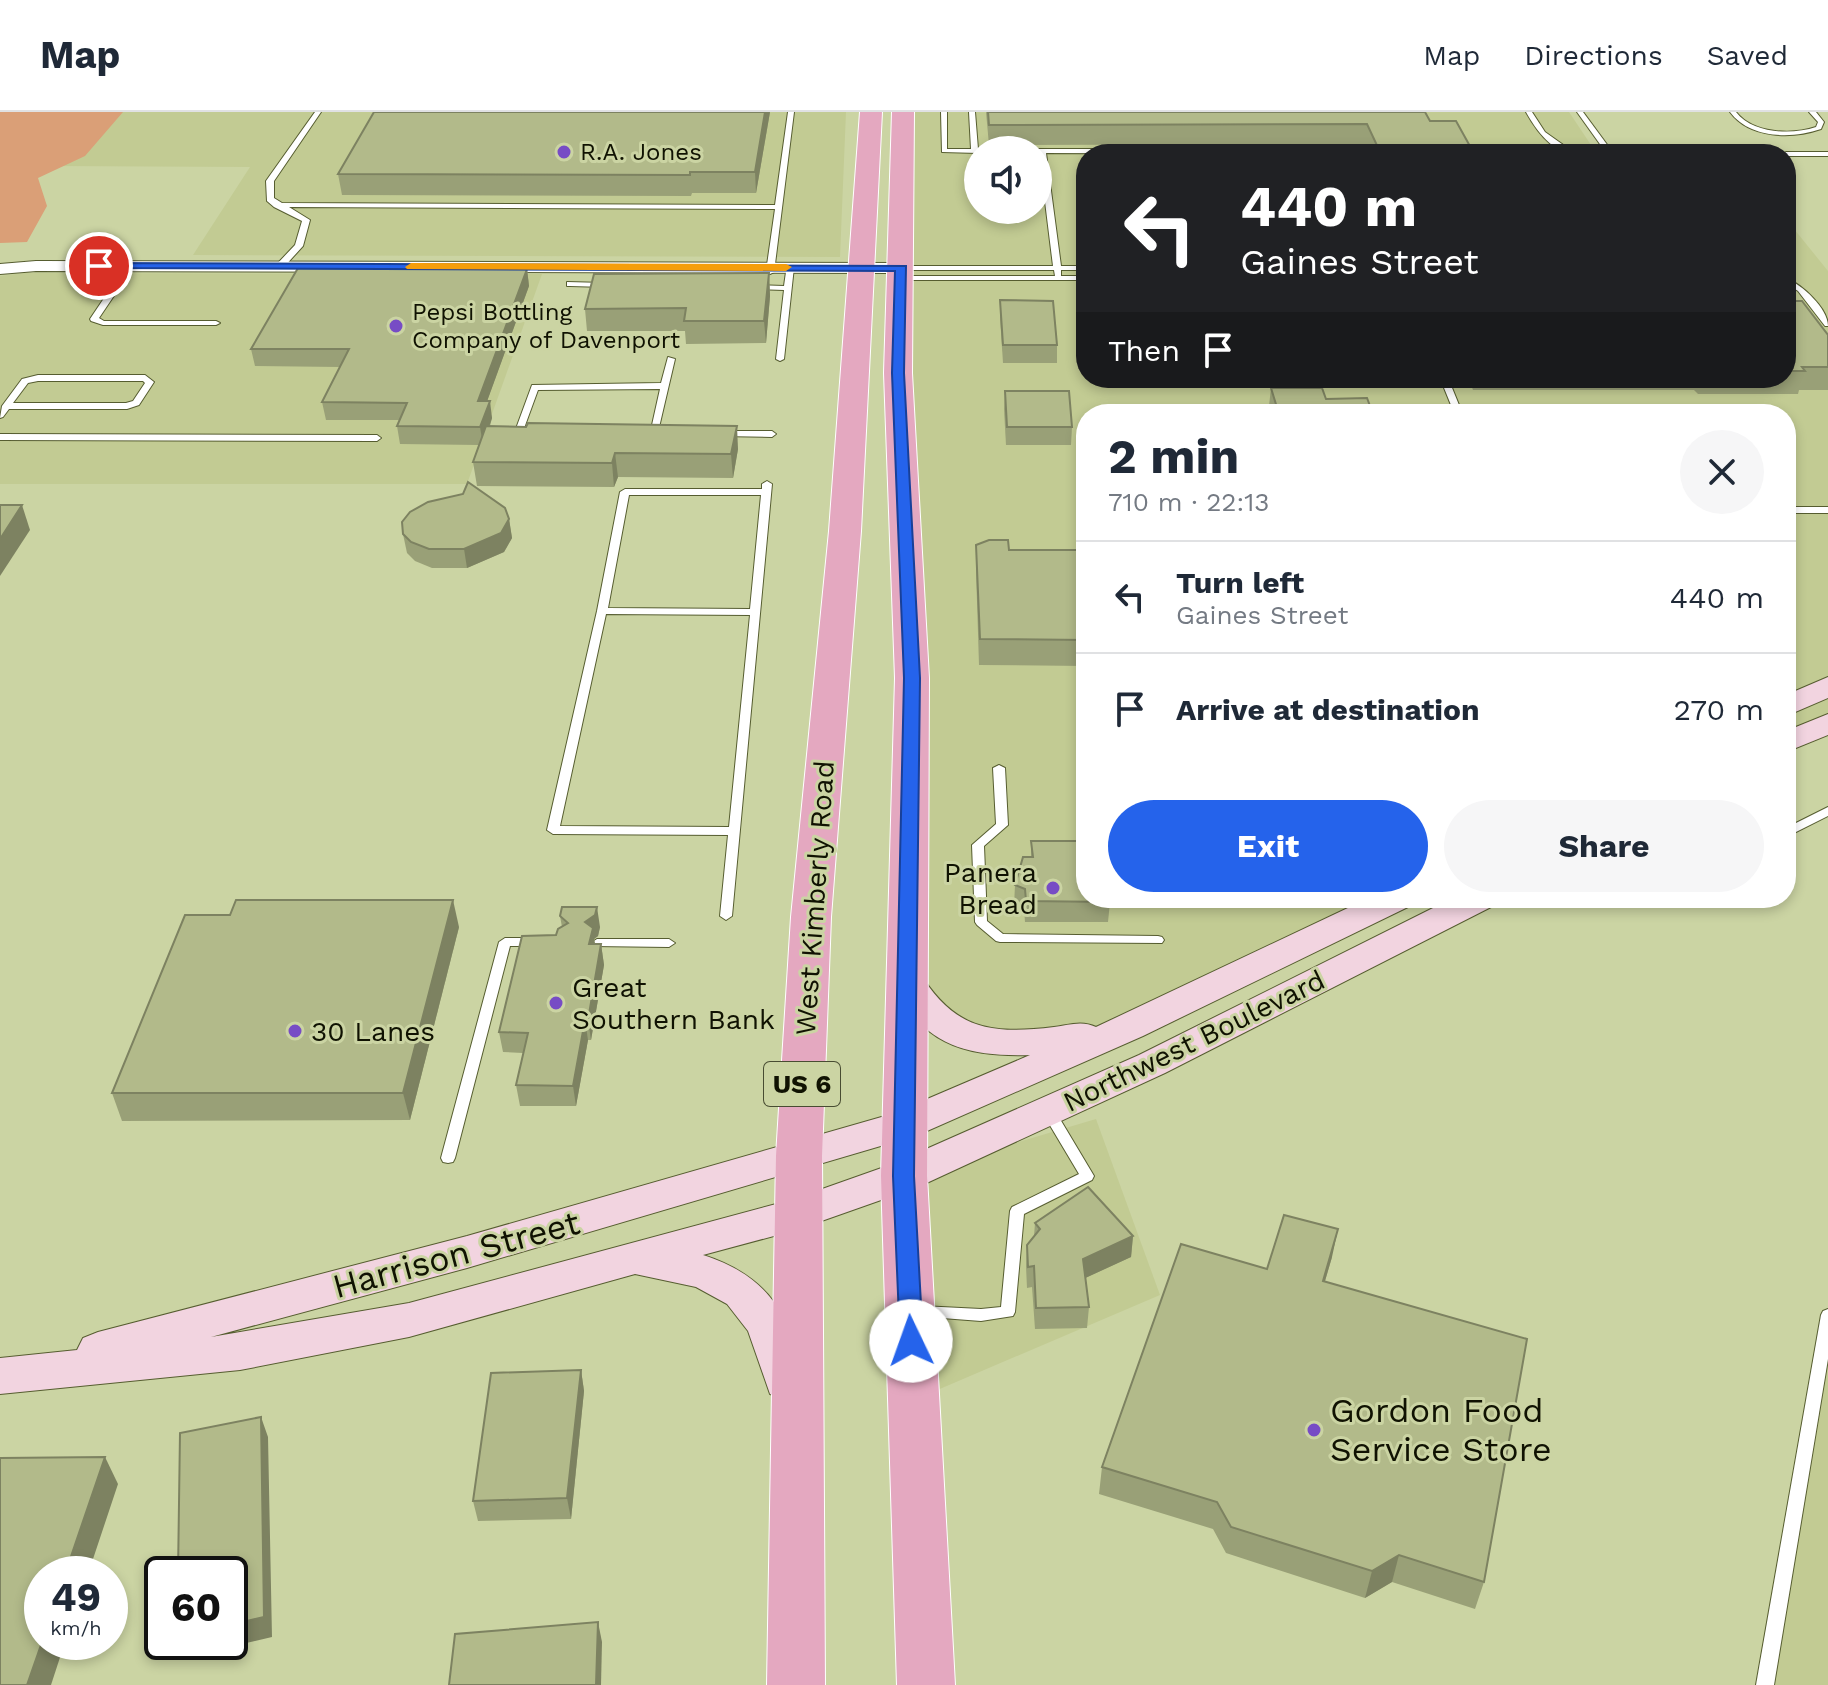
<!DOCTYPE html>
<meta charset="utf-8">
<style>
body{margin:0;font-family:"Work Sans",sans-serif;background:#f6f6f7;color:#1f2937;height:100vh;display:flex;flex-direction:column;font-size:30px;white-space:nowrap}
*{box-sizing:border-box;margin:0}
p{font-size:26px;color:#747a83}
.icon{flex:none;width:44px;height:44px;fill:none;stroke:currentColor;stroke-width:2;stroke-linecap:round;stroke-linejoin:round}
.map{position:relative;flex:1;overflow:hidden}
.side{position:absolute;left:1076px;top:292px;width:720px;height:504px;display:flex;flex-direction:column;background:#fff;border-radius:32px;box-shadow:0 4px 12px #0003}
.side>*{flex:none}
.guide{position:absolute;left:1076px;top:32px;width:720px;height:244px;border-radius:32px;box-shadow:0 4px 12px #0003;background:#202124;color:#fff;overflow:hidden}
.controls{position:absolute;left:964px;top:24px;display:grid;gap:16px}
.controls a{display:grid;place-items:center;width:88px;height:88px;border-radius:50%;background:#fff;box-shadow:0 4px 12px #0003;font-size:40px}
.speed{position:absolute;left:24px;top:1444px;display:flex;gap:16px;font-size:40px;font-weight:700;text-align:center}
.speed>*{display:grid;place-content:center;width:104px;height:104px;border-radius:50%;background:#fff;box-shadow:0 4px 12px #0003;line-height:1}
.speed small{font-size:20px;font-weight:400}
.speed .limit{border:4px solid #111;border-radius:12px;background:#fff;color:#111}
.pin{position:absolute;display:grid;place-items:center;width:68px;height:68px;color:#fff;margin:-34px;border:4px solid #fff;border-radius:50%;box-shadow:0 2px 8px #0007}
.me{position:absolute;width:88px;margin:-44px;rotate:357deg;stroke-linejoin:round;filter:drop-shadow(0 0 6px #0008)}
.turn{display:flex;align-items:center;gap:28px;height:168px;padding:0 32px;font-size:36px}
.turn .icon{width:104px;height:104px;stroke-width:2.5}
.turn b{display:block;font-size:56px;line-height:68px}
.then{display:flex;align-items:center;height:76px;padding:0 32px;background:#0003;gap:16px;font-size:30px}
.round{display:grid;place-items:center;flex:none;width:84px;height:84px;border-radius:42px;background:#f6f6f7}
.summary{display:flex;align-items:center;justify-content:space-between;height:136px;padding:0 32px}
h1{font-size:48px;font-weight:700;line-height:60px}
.action{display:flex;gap:16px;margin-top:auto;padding:16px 32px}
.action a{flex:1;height:92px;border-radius:48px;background:#2563eb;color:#fff;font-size:32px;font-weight:700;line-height:92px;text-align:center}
.action a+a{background:#f6f6f7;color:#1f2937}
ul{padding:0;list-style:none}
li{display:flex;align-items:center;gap:24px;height:112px;padding:0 32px;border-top:2px solid #e0e1e3}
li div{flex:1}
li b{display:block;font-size:30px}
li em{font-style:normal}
header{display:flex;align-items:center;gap:48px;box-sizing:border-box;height:112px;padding:0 40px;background:#fff;border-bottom:2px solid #e0e1e3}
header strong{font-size:38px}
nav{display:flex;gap:44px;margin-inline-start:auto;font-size:28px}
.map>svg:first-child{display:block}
.built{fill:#c2cb93;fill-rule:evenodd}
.green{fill:#da9f77}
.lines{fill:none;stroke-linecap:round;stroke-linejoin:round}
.service-casing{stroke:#565d30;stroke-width:2}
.minor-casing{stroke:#565d30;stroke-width:2}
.secondary-casing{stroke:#565d30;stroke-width:2}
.primary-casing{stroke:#fff;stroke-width:2}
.service{fill:#fff;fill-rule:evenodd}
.minor{fill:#fff;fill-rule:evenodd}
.secondary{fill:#f2d4e0;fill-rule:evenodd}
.primary{fill:#e4a8c0;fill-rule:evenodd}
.wall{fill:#99a077}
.shaded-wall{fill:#7d8261}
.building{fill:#b2ba8a;stroke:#7d8261;stroke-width:2}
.route{fill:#2563eb;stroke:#184099;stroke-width:2}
.slow{fill:#f59e0b}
.poi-dot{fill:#774cc5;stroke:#cbd4a3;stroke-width:3}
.labels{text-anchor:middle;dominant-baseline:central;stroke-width:6;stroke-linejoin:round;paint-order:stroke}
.far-poi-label{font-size:24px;fill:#101202;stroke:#cbd4a3;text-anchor:start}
.shield{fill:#cbd4a3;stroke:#484c32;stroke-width:2}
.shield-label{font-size:26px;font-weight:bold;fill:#101202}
.poi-label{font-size:28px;fill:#101202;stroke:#cbd4a3;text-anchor:start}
.street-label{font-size:28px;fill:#101202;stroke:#cbd4a3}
.near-street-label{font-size:34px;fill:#101202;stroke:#cbd4a3}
.near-poi-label{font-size:34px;fill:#101202;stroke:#cbd4a3;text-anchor:start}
</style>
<header>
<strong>Map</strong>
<nav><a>Map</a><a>Directions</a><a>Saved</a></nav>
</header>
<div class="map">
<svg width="1828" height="1573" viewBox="0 0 1828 1573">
<rect width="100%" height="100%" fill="#cbd4a3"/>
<g class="built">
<path d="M101 0H846L840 145 193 143 250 55 52 54Z"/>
<path d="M903 0H1569L1597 42H1086V266H1786V107L1828 159V602L1786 622V302H1086V786H1398L1130 915 1037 930 923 898ZM978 38H1038V98H978Z"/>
<path d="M24 161 542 162 467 372H0V164Z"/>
<path d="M1096 1007 1160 1183 914 1288 904 1064Z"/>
<path d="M1828 1203V1573H1769Z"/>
</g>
<path class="green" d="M0 0H123L85 44 38 66 47 94 27 130 0 131Z"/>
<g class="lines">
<g class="service-casing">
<g id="service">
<path d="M315 0H321L274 69V86L282 91 775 93 788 0H794L774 160 770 162 766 160 775 97 289 95 310 108 303 134 283 156H277V152L295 133 302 109 274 95 267 89 266 69Z"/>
<path d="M941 0H947V37H971L969 0H975L978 37 981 38H978V41L942 40Z"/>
<path d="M1526 0H1532L1545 20 1576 42C1553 42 1536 18 1526 0Z"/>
<path d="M1577 0H1583L1614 42H1607Z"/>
<path d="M1730 0H1736C1753 22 1792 23 1816 15L1818 10 1809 0H1816L1824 10 1821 17C1792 27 1750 27 1730 0Z"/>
<path d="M1038 37H1348L1352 42 1046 41 1061 154H1086V158H1061V164H1086V168H898V164H1055L1054 158H901L897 156 901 154H1053L1039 41 1038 38H1035Z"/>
<path d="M1786 40H1828V44H1786V42H1783Z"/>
<path d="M127 152 134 154 99 206 104 209H216L220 211 216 213H103L91 209 90 207Z"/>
<path d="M787 153 794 155 784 247 780 249 776 247 784 178 755 177 751 175 755 173 784 174Z"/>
<path d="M1786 166C1802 173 1828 196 1828 214H1825L1798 179 1786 171Z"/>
<path d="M567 170 605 171 609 173 605 175 570 174H567Z"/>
<path d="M668 245 675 247 657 324 654 325 650 322 660 277 538 278 523 319 529 322C526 326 517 326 514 322L532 273 661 271Z"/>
<path d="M38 263H145L154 270 139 293 127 297H9L3 305 0 306 2 294 22 267ZM38 269H143L145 271 133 289 126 291H13L28 271Z"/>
<path d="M1440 266H1448L1459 293 1457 302H1449L1451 293Z"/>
<path d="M723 319H772L776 322 772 325 720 324V320Z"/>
<path d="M0 322 377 323 381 326 377 329 0 328Z"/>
<path d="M767 369 772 372 732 804 726 808 720 804 728 723 553 722 547 718 597 499 620 380 625 377H762V372ZM629 383H761L750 497 608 496ZM606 502 750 503 729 715 560 714Z"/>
<rect x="1786" y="395" width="42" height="6"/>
<path d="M999 653 1005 656 1008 713 984 734 987 809 1003 822 1158 824 1162 825 1164 828 1162 831 1000 830 996 829 977 813 975 810 972 733 996 712 993 656Z"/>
<path d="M1828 695V704L1786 725V716Z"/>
<path d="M505 826H535L541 830 535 834H510L455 1046 453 1050 448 1051 443 1050 441 1046 499 830Z"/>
<path d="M597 827H669L675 831 669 835 593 834 591 831Z"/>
<path d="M1049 995 1054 997 1094 1064 1092 1068 1024 1102 1015 1200 1013 1204 981 1209 916 1204 914 1200 916 1196 921 1194 981 1197 1001 1195 1010 1099 1012 1095 1079 1062 1042 1000 1044 997Z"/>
<path d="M1828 1197V1247L1774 1573H1756L1821 1203 1823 1199Z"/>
</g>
</g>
<g class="minor-casing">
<path id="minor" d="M36 149 901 151 909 156 901 161 36 159 0 162V152Z"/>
</g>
<g class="secondary-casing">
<g id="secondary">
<path d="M1828 565V586L1786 604V583Z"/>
<path d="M1828 602V623L1786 640V619Z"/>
<path d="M1369 786H1415L1410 794 1143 924 918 1023 467 1156 211 1225 409 1191 791 1088 890 1053 1139 943 1453 786H1498L1493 794 1165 961 918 1075 796 1118 703 1143C771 1165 788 1203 807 1269L800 1282 785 1287 770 1282 748 1219 727 1192 696 1175 635 1162 409 1225 240 1258 0 1282V1246L77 1238 83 1226 98 1220 467 1124 892 1002 1030 943C957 945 924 930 887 867L892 858 905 855 918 858C953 917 989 923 1054 915 1069 913 1082 908 1096 915Z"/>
</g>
</g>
<g class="primary-casing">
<g id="primary">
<path d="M860 0H882L861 419 831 805 822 1044 825 1573H767L776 1044 791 805 829 419Z"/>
<path d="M892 0H914L912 261 929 566 927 1064 955 1573H897L881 1064 895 566 884 261Z"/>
</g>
</g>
<use href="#service" class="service"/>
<use href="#minor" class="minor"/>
<use href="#secondary" class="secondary"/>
<use href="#primary" class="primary"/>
</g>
<g class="wall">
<path d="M374 0H770L756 81H692L691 84 342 83 338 62Z"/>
<path d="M986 0H1425L1430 9 1471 36 1587 42H1369L1364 32 989 33Z"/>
<path d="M527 157 529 174 487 289 492 306 490 314 738 337 733 366 618 365 614 375 477 374 473 350 479 333 400 332 397 314 399 308H326L322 290 340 255 255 254 251 237Z"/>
<path d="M769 161 770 184 766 231 686 232 685 219H587L585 197Z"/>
<path d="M1000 188 1057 233V251H1003L1000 205Z"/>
<path d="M1786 189 1828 223V278H1799L1798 282H1698L1694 278H1473L1468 266H1786Z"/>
<path d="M1140 266H1277L1276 273H1141Z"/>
<path d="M1271 276 1326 287 1373 302H1271L1269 294Z"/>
<path d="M1005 279 1072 315 1071 333H1006L1004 297Z"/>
<path d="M509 407 512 426 504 440 467 456H432L415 449 407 441 403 422Z"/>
<path d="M976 433 1009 438H1086V554L979 553 976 458Z"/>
<path d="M1031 729 1110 790 1108 810H1025L1024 797 1014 794 1015 773 1031 745Z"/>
<path d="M560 804 600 815 598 824 594 827 595 832H601L604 853 591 928H588L576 994H520L516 973 523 941 503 940 499 920 562 815Z"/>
<path d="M459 815 410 1008 122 1009 112 981Z"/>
<path d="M1035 1111 1133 1124 1131 1145 1085 1166 1089 1195 1087 1216 1035 1217 1032 1175 1027 1176 1026 1154 1027 1133 1034 1124Z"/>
<path d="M1332 1145 1325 1169 1484 1470 1475 1497 1392 1470 1365 1486 1226 1441 1213 1417 1099 1382 1102 1355 1267 1157Z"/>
<path d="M581 1258 584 1279 571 1407 478 1409 473 1389Z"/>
</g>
<g class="shaded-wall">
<path d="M765 0H770L756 81 755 60Z"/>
<path d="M527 157 529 174 481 306 478 289Z"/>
<path d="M769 161 770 184 766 231 764 209Z"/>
<path d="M490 289 492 306 483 333 480 315Z"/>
<path d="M737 314 738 337 733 366 731 342Z"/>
<path d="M615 341 618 365 614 375 612 351Z"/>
<path d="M22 393 30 418 0 464V427Z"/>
<path d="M509 407 512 426 504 440 467 456 464 437Z"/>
<path d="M453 788 459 815 410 1008 403 981Z"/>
<path d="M597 795 600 815 598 824 594 827 596 837 592 852 585 810Z"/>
<path d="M601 832 604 853 591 928 588 908Z"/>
<path d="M585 908 588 928 576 994 573 974Z"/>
<path d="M1338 1117 1332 1145 1317 1196 1323 1169Z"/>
<path d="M1133 1124 1131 1145 1081 1168 1083 1147Z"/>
<path d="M581 1258 584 1279 571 1407 567 1386Z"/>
<path d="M261 1305 268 1325 272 1525 186 1545 179 1530H230V1513Z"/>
<path d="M105 1345 118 1372 88 1462H65Z"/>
<path d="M1399 1443 1392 1470 1365 1486 1372 1459Z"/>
<path d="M598 1510 602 1530 601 1573H596Z"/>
<path d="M42 1530H65L51 1573H27Z"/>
</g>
<g class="building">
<path d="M374 0H765L755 60H690V63L338 62Z"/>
<path d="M988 0H1425L1430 9H1456L1471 36H1583L1587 42H1381L1367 12 989 13Z"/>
<path d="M298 156 527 157 478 289H490L480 315 397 314 407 291 322 290 349 237H251Z"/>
<path d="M769 161 764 209H684L686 196 585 197 594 162Z"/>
<path d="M1000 188 1053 189 1057 233H1003Z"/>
<path d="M1786 189H1802L1828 223V255H1802L1805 259H1786Z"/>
<path d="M1271 276H1322L1326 287 1367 286 1373 302H1279Z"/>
<path d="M1005 279H1069L1072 315H1007Z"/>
<path d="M528 311 737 314 731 342 615 341 612 351 473 350 486 314 526 315Z"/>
<path d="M468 370 505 396 509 407 501 421 464 437H429L411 430 403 422 402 410 410 400 428 390 463 382Z"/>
<path d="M0 393H22L0 427Z"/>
<path d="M989 428H1008L1009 438H1086V528L980 527 976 433Z"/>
<path d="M1031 729H1086V786H1110V790L1026 789 1025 777 1015 773 1023 745H1033Z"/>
<path d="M236 788H453L403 981H112L185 803H230Z"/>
<path d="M562 795H597L595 803 585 810 593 816 589 832H601L588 908H585L573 974 516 973 528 921 499 920 522 824 556 823 558 817 568 811 560 804Z"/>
<path d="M1088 1075 1133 1124 1083 1147 1089 1195 1036 1196 1034 1154 1028 1155 1027 1133 1040 1117 1035 1111Z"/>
<path d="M1284 1103 1338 1117 1323 1169 1527 1227 1484 1470 1399 1443 1372 1459 1231 1415 1217 1390 1102 1355 1181 1132 1267 1157Z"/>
<path d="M581 1258 567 1386 473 1389 491 1261Z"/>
<path d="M261 1305 264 1505 230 1513V1462H178L180 1321Z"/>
<path d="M105 1345 65 1462H42V1530L27 1573H0V1346Z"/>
<path d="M598 1510 596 1573H449L455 1522Z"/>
</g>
<path class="route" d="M99 151 906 154 904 261 920 566 914 1064 923 1229 919 1235H903L900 1229 893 1064 904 566 892 261 895 159 95 156 93 154Z"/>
<path class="slow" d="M411 151 786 152 792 155 786 159 407 157 405 155Z"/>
<g class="poi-dot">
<circle cx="564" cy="40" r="8"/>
<circle cx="396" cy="214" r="8"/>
<circle cx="1053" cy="776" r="8"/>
<circle cx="556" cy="891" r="8"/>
<circle cx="295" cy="919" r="8"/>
<circle cx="1314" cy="1318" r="8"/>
</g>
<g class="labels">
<g class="far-poi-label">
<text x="580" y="40">R.A. Jones</text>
<text x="412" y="200">Pepsi Bottling<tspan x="412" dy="28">Company of Davenport</tspan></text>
</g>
<rect class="shield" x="764" y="950" width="76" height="44" rx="6"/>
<g class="shield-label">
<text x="802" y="972">US 6</text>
</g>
<g class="poi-label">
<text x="1037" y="760" text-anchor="end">Panera<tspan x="1037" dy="32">Bread</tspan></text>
<text x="572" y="875">Great<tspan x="572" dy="32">Southern Bank</tspan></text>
<text x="311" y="919">30 Lanes</text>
</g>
<g class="street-label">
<text transform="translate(815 786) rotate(-86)">West Kimberly Road</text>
<text transform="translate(1194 929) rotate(-26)">Northwest Boulevard</text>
</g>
<g class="near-street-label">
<text transform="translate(456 1142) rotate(-15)">Harrison Street</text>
</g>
<g class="near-poi-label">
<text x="1330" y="1298">Gordon Food<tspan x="1330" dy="39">Service Store</tspan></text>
</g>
</g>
</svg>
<div class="controls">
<a><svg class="icon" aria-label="sound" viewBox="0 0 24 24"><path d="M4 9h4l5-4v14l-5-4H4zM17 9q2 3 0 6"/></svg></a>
</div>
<div class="speed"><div>49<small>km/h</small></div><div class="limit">60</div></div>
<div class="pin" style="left:99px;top:154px;background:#d93025"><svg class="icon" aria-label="arrive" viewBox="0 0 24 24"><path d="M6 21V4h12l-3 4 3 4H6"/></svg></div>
<svg class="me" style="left:911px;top:1229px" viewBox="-20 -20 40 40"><circle r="19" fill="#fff"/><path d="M0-13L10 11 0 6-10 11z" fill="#2563eb"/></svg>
<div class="guide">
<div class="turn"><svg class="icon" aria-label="left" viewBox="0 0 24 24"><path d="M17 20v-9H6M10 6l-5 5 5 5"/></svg><div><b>440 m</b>Gaines Street</div></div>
<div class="then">Then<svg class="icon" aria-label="arrive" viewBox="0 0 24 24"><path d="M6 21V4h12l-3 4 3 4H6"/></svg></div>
</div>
<section class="side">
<div class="summary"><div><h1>2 min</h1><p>710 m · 22:13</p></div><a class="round"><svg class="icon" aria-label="close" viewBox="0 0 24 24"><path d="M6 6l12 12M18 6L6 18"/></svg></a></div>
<ul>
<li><svg class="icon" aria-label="left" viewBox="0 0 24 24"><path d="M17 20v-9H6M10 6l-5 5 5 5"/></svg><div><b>Turn left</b><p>Gaines Street</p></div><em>440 m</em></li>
<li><svg class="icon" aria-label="arrive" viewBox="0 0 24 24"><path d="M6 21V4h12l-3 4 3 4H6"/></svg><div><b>Arrive at destination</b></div><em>270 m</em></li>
</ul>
<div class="action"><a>Exit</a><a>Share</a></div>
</section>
</div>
